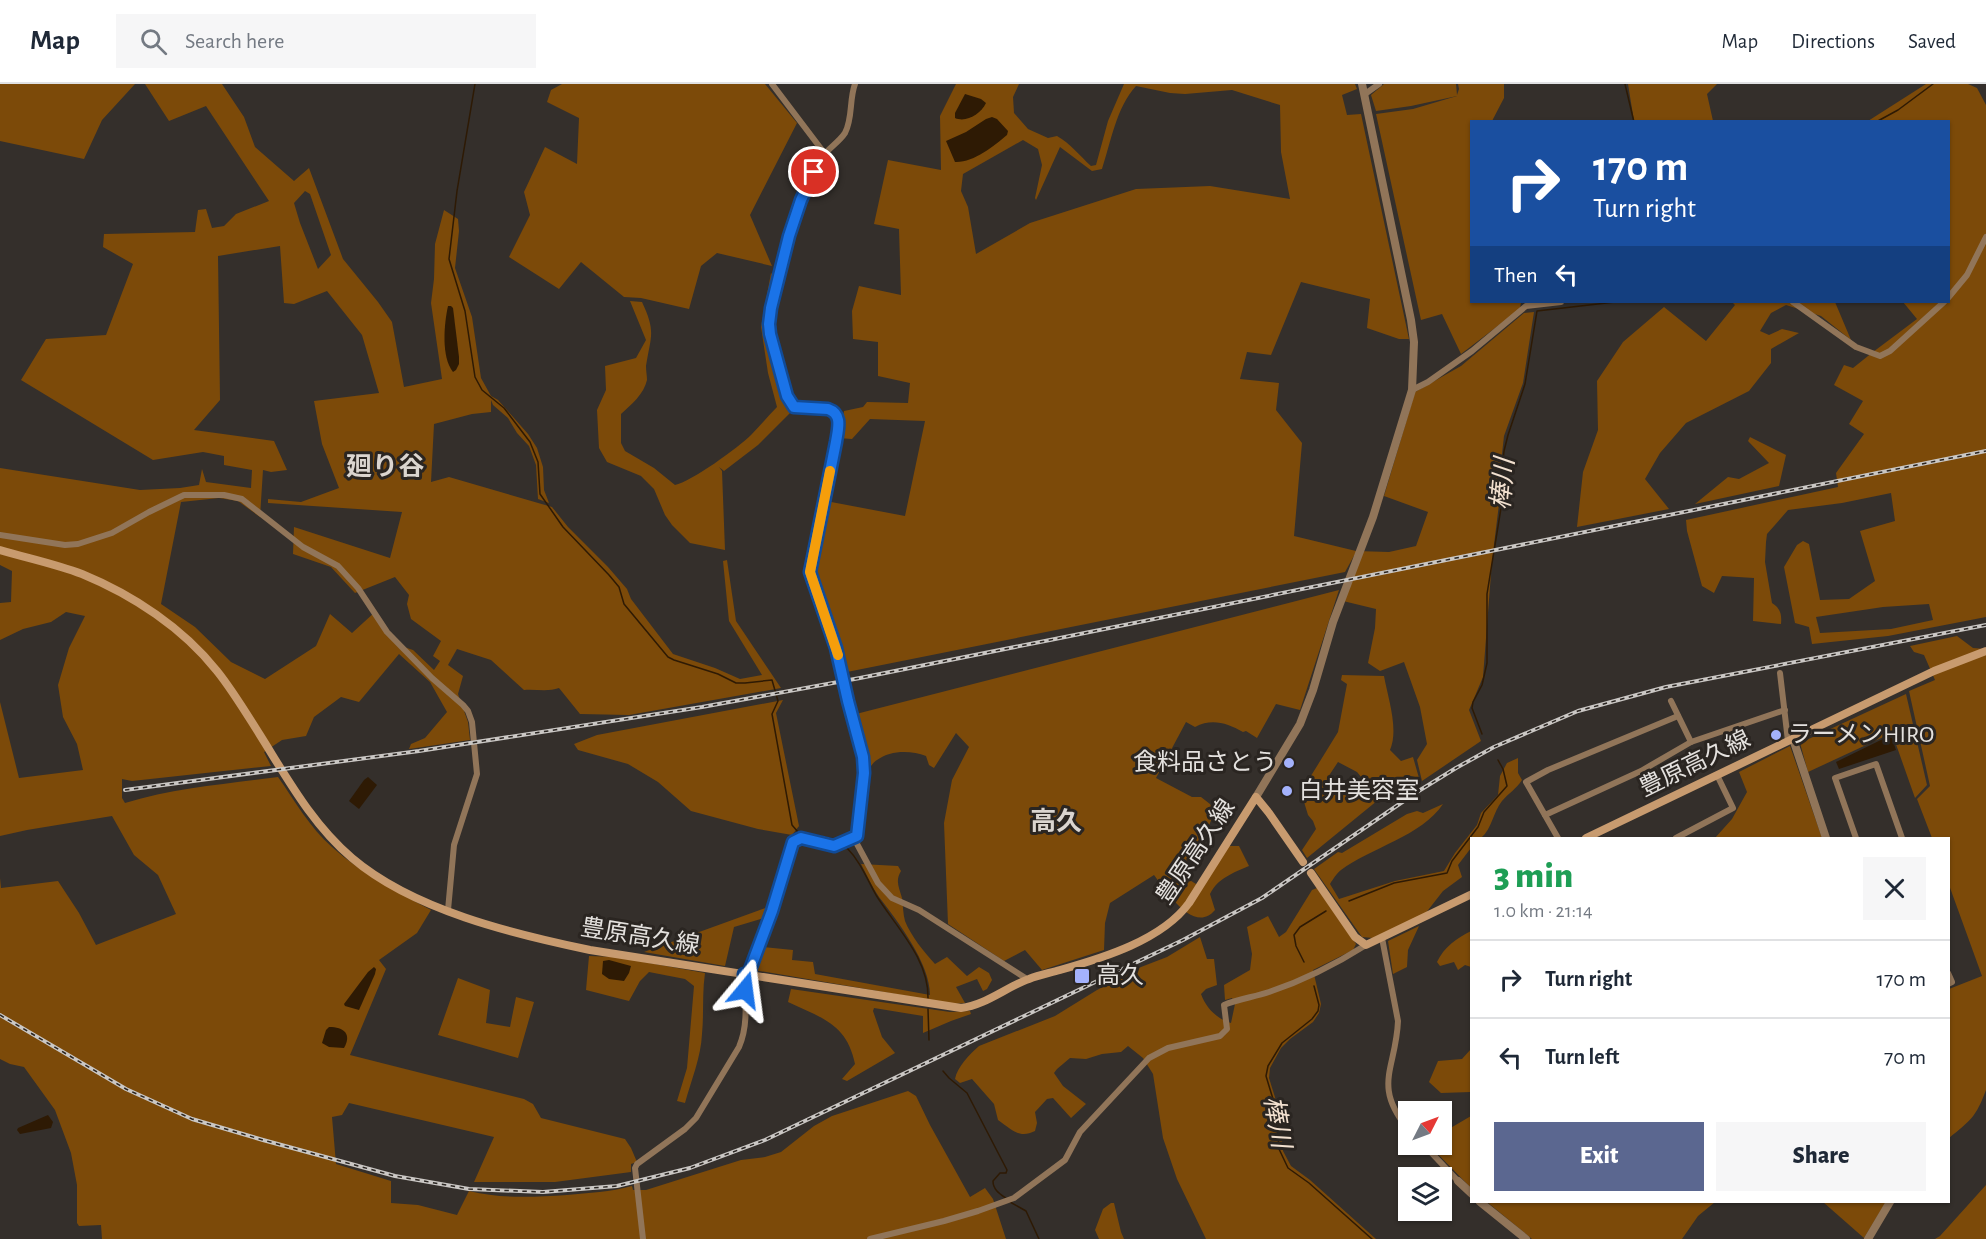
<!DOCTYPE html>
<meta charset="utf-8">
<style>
body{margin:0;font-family:"Alegreya Sans","Noto Sans JP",sans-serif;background:#f6f6f7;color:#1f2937;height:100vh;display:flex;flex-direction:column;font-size:22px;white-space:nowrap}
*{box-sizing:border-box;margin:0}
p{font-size:20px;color:#747a83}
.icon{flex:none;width:33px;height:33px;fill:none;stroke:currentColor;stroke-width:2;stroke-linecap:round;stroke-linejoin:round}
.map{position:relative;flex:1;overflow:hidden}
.panel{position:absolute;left:1470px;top:753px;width:480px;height:366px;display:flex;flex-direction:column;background:#fff;border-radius:0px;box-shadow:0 2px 4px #0004}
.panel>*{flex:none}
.guide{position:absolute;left:1470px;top:36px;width:480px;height:183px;border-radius:0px;box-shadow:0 2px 4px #0004;background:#1a4fa0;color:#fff;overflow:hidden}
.needle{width:39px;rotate:48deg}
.tools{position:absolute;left:1398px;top:1017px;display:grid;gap:12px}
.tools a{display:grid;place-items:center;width:54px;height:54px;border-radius:0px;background:#fff;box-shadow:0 2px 4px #0004;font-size:30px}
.pin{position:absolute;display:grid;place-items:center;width:51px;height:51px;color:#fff;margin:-26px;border:3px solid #fff;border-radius:50%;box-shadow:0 2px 6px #0007}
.me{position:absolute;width:66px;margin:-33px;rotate:16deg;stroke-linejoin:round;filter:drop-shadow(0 0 4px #0008)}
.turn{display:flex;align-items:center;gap:21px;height:126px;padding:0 24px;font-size:27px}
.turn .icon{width:78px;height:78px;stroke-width:2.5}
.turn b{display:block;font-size:42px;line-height:51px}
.then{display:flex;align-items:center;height:57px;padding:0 24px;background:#0003;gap:12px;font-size:22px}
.round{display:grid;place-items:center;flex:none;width:63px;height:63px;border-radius:0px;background:#f6f6f7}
.summary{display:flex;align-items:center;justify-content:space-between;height:102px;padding:0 24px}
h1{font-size:36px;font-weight:800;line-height:45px;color:#1e9e55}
.primary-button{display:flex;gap:12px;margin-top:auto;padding:12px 24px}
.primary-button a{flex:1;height:69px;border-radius:0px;background:#5b6790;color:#fff;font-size:24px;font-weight:800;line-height:69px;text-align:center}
.primary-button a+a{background:#f6f6f7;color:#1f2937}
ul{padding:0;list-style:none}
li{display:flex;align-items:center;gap:18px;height:78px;padding:0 24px;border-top:2px solid #e0e1e3}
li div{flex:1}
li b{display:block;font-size:22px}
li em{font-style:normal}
header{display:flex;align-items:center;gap:36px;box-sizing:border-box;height:84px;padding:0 30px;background:#fff;border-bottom:2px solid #e0e1e3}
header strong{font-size:28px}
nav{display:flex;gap:33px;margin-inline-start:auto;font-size:21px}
.search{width:420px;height:54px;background:#f6f6f7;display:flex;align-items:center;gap:15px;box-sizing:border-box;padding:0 21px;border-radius:0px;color:#747a83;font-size:22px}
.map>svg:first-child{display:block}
.green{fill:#7c4a09;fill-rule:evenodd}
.water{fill:#2e1a04}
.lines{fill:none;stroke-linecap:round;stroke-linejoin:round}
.stream{stroke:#2e1a04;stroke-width:1.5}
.minor{stroke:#917559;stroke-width:6}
.tertiary{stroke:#917559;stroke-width:8}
.secondary{stroke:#c89b6f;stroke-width:8}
.rail-casing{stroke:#cac7c4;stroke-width:4}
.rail{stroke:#2a2521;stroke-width:1.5;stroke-dasharray:4.5;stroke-linecap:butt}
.route-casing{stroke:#114b97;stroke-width:15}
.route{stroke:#1a73e8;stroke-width:10}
.slow{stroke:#f59e0b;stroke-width:10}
.poi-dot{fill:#a4b2fc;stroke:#2a2521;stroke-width:2}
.labels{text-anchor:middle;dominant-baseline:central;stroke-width:6;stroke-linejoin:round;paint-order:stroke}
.poi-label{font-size:24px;fill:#e4e1de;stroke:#2a2521;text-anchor:start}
.street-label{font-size:24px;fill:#e4e1de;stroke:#2a2521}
.neighbourhood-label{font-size:26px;font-weight:bold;fill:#dbd5cf;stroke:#2a2521}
.water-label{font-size:26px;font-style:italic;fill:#f2e0cf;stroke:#2a2521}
</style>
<header>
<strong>Map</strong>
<div class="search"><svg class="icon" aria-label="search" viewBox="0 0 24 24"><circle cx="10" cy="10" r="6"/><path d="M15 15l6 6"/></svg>Search here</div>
<nav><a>Map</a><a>Directions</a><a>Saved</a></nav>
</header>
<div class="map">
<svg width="1986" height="1155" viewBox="0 0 1986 1155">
<rect width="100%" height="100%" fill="#342f2b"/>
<g class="green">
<path d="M0 0H135L102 36 84 75 0 57Z"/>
<path d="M145 0H222L244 33 255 63 294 97 309 84 343 175 378 218 392 238 404 303 442 295 431 219 434 195 435 160 444 126 458 135 459 147 455 184 472 233 481 294 491 312 498 316 528 350 537 364 543 383 544 406 549 419 538 415 536 381 529 362 517 349 508 334 493 321 491 316V328L472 330 434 340 431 398 449 393 552 423 568 443 608 483 627 505 631 515 673 570 715 584 740 595 762 591 729 537 723 477 727 476 736 537 781 604 629 631 580 630 559 604C548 608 536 605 524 606L491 576 457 565 448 581 463 592 458 610 468 638 470 656 409 665 411 660 425 654 447 628 430 598 399 570 359 618 341 613 314 633 306 652 282 656 264 668 271 682 132 697 122 695V714L125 719C175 704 227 700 278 693 295 717 310 744 332 763 361 789 397 808 431 826L417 849 379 876 386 885 350 971 524 1015 533 1020 541 1034 625 1055 631 1064 637 1078 631 1080V1088L555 1098H474L494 1053 349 1019 342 1031 332 1033 336 1080 391 1097V1119L418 1121 457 1131 469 1107C502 1115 534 1113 567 1111 589 1109 610 1108 632 1102L633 1106H646L741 1076 765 1073 781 1068 814 1042 832 1032 908 1007 916 1012 930 1041 970 1113 985 1104 993 1115 1006 1155H102L101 1141 79 1142 77 1139V1101L71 1069 55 1026 24 983 10 980 0 975V794L1 804 58 797 79 829 96 861 176 830 158 791 134 771 112 732 27 746 0 752V618L19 694 83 686 77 660 63 633 58 601 69 564 85 532 66 528 51 538 23 545 0 556V519L11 518 12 487 0 481V384L140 406 180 404 199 401 202 385 206 398 251 404 252 386 224 381V372L203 368 153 376 21 296 46 255 106 251 133 180 103 163 104 150 195 148 198 126 206 125 212 144 224 142 236 130 269 117 206 22 169 37ZM305 107 310 110 331 171 318 185 300 139 294 119ZM280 162 284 219 294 220 327 207 362 251 379 309 314 317 322 360 339 404 301 418 268 415V419L402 428 390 474 294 443 293 470 331 483 355 509 395 493 409 511 407 520 411 535 441 557 433 572 440 577 434 586 413 566 404 563 388 548 375 528 352 549 330 530 316 562 265 595 231 578 195 543 161 520 181 418 219 414 238 417 260 433 263 386 271 388 287 386 274 357 194 346 220 316 218 172Z"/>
<path d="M562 0H765L797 39 750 131 772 182 717 169 701 182 689 225 641 214 624 213 581 178 559 205 509 173 530 131 524 108 545 63 577 80 579 34 547 18 551 6Z"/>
<path d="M956 0H1019L1013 13 1014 29 1028 45 1048 54 1057 52C1070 59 1080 72 1091 82L1096 81 1108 37 1124 0H1355L1357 5 1342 11 1347 31 1361 30 1409 255H1399L1367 244 1370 215 1301 198 1271 271 1247 268 1240 295 1279 299 1276 326 1302 359 1294 452 1356 467 1389 468 1416 462 1428 428 1384 412 1415 308 1461 282 1524 229 1534 228 1523 299 1504 352 1499 397V420L1492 477 1483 593 1469 626 1481 657 1422 697 1417 676 1427 660 1420 623 1404 578 1380 587 1368 579 1375 544 1376 525 1343 517 1355 470 1345 488 847 588 813 482 826 417 905 432 925 337 870 335 852 355 839 354 844 327 863 323 867 318 908 319 910 299 878 292V258L853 255 852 227 859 202 901 211 899 145 874 140 888 76 941 86 940 32ZM1136 2 1170 9 1185 10 1232 6 1280 21 1281 68 1290 115 1210 102 1136 105 1030 139 976 170 968 123 961 107 963 90 1023 56 1038 65 1042 81 1035 114 1036 116 1060 63 1092 87 1102 85C1111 58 1116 24 1136 2Z"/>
<path d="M1384 0H1456L1457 11 1459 5 1458 0H1504V14L1492 37 1472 38V218H1521L1520 225 1461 270 1442 230 1421 236 1376 30 1413 25 1457 12 1411 22 1376 27 1371 11Z"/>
<path d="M1628 0H1717L1707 10 1713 37H1634Z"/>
<path d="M1926 0H1968L1977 4 1986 21V533L1888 552 1812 560 1809 543 1795 539 1784 483 1797 461 1803 457 1809 460 1820 516 1849 515 1875 497 1860 447 1895 437 1891 409 1842 419 1788 426 1767 450 1766 458 1765 478 1772 519C1780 524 1782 530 1781 540L1753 537 1754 494 1722 492 1714 509 1702 502 1687 447 1686 436 1838 403 1836 389 1864 350 1849 340 1863 317 1834 301 1844 281 1853 284 1873 268 1917 235 1903 218H1948V38L1868 37ZM1929 520 1933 536 1891 545 1820 549 1816 533 1883 523Z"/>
<path d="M771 189 776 194 766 239 786 319 791 328 758 361 724 387 719 383 722 387 725 466 690 459 672 441 665 431 654 405 641 392 607 378 599 364 597 326 606 306 605 282 636 274 646 256 630 217 642 218C656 248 651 251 646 282 646 287 647 292 647 296 644 310 631 321 621 330V359L625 367 654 384 675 401C691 398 739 363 751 351 760 342 768 332 777 323L768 289 761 243Z"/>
<path d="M1732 218H1835L1851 256 1821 232 1786 221 1771 229 1760 247 1769 251 1782 245 1799 249 1771 265V279L1749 307 1686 339 1660 369 1645 395 1669 425 1577 443 1583 388 1598 346 1597 297 1623 258 1664 223 1706 257 1735 221Z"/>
<path d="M1750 353 1786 371 1779 402 1695 420 1728 393 1739 395 1769 379 1748 357Z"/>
<path d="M1339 506 1300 626 1276 620 1257 654 1246 647 1243 648C1227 639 1212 634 1195 643L1186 638 1156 694 1192 713H1201L1210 720 1214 729 1208 744 1181 790 1183 792 1201 803 1228 762H1239L1249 782C1233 789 1218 794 1210 810L1215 826C1194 851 1166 807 1154 791L1110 819 1105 839 1104 866 1042 886 1025 866 1004 877 948 840 944 739 952 696 969 663 956 649 934 684 929 681 926 672C911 666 890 666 877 676 873 678 870 684 867 688L860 677 856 630Z"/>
<path d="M1957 552 1973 564 1986 565V1006C1976 1033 1971 1036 1949 1054V905L1982 892 1949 801 1948 754H1932L1917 715 1930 702 1909 607 1935 596 1924 571 1914 568 1910 562Z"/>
<path d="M1342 591 1384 592C1388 614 1399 646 1390 666L1401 677 1413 673 1419 694 1411 692 1394 703 1307 774 1302 766 1316 745 1313 737 1308 731 1301 708 1338 648 1347 600 1341 596ZM1338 678 1357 688 1362 694 1348 708 1328 693Z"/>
<path d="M1906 610 1927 701 1915 714 1892 649 1808 688 1800 659Z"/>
<path d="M783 616 776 629 799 742 792 751 758 745 691 727 658 698 628 680 578 666 574 660 597 651Z"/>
<path d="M1790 662 1822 754H1715L1732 735 1747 708 1739 688Z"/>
<path d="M1518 674V689L1522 696C1516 705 1509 709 1502 717 1493 728 1492 745 1481 754H1472L1471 764 1458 781 1462 793 1443 807 1425 830 1373 854 1362 853 1314 785 1338 768 1342 769 1407 730 1417 727 1423 729 1443 720C1422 752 1370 764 1341 786 1337 789 1333 795 1330 800L1339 815 1395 797 1444 787 1455 769 1477 741 1481 729 1498 711 1500 692 1507 679Z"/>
<path d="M861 780 898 782 901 787C895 797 899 803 902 814 903 821 903 830 905 837 911 852 924 868 935 880L947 873 967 892 979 883 989 889 992 896 987 905 983 907 977 895 956 903 965 919 954 920 754 886 763 863 793 866 792 876 813 878 815 890 930 911C930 879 898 838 879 813 872 803 867 791 861 780Z"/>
<path d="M1317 804 1356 860 1353 866 1313 886 1321 920 1319 929 1313 938 1290 955 1281 964 1270 984 1269 994 1279 1026 1283 1067 1291 1082 1310 1096 1376 1155H1206L1177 1095 1163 1054 1153 990 1143 974 1128 962 1121 968 1102 970 1086 975 1070 974 1057 985 1054 989 1063 1002 1086 1020 1071 1034 1053 1014 1047 1015 1035 1028 1037 1039 1035 1047C1019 1055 1011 1045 998 1036L994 1020 972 995 960 999 955 995C957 983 970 970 979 962L1055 932 1097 906 1141 883 1167 873 1200 853 1207 875H1214L1217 901 1206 905 1201 910C1206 924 1217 935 1231 939L1235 920 1232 914 1225 916 1224 901 1250 886 1252 870 1247 843 1268 832 1279 853 1286 848 1312 806Z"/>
<path d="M768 823 764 834 734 843 725 882 644 868Z"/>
<path d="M1419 842 1408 866 1407 883 1393 890 1388 857Z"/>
<path d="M1471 847V883L1465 881 1458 886 1454 878 1440 882 1437 878C1444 863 1457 854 1471 847Z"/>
<path d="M589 872 616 873 705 889C702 909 704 930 702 950 701 973 691 997 685 1019L677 1017 687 984 694 902 685 895 649 888 640 897 629 917 586 906Z"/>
<path d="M458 894 490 906 486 939 510 943 516 913 534 918 518 974 438 951Z"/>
<path d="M791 905 950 928 970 927 971 930 951 937 923 949V932L874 924 873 927 882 953 895 969 847 997 842 995 855 980C847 940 822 934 788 918Z"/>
<path d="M1471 965V1008L1441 1009 1429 998 1438 977 1462 975Z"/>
<path d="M1471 1032V1104L1429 1061 1442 1060V1049Z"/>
<path d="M1986 1101V1155H1935L1940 1152Z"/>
<path d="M1487 1118H1715L1698 1132 1682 1155H1532Z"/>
<path d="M1823 1118H1886L1864 1154Z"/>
<path d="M1111 1119H1114L1121 1148 1124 1155H1099L1095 1146 1103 1125Z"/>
</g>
<g class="water">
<path d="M965 10 981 15 986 19C981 30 966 39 955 34V29Z"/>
<path d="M992 33 997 35 1008 47 1007 51C994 62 973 79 955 78L946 57 966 48 986 35Z"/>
<path d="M448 222H451L453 224 459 273V280L456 286 453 288C441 273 444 240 448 222Z"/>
<path d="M1891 651 1896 666 1839 685 1836 678Z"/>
<path d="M368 693 377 701 359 725 349 717 364 696Z"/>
<path d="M609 876 631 882 629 889 624 897 609 895 602 890 603 877Z"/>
<path d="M374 883 376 885 375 890 359 926 345 922 344 920 368 888Z"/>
<path d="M329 943C344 943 352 950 344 964L329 963 322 959 326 946Z"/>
<path d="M48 1031 53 1038 51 1044 20 1050 17 1046 18 1044Z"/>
</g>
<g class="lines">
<g class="stream">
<path d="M475 0 457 107 449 175 465 227 475 293 482 306 504 324 530 358 538 378 540 410 563 443 609 491 619 503 624 520 668 573 674 576 718 590 736 599H745L772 596 778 617 772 630 792 741 798 748 839 756"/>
<path d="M1625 0 1634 38"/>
<path d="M1876 38 1898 26 1933 0"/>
<path d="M1482 650 1472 624 1473 618 1482 601 1487 579V510L1502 418 1501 395 1504 367 1508 351 1525 300 1537 227 1615 218"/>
<path d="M847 764C860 777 867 795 876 811 896 843 929 875 928 914"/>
<path d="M1349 817 1394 799 1447 789 1452 777 1478 743 1484 728 1507 702 1503 685 1498 676"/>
<path d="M1304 878 1296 862 1294 851 1300 843 1326 827"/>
<path d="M1314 902 1319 921 1318 927 1312 935 1282 959 1268 982 1266 992 1276 1025 1279 1065 1288 1084 1309 1099 1372 1155"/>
<path d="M928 925 929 956"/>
<path d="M943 987 949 994 967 1009 1007 1086 1006 1089H1000L993 1097C993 1106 1000 1110 1007 1115"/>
<path d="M1010 1118 1026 1127 1039 1155"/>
</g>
<g class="minor">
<path d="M772 0 825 70"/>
<path d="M855 0C849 16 853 34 845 49 839 58 829 64 823 72 799 108 768 207 769 251L789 318C803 335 833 313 839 338L810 488 836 564 848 617 863 673 864 689 857 760 878 799 892 814 919 826 1027 895"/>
<path d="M1365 10 1379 0"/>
<path d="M1948 214 1967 191 1986 153"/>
<path d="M1793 218 1856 263 1880 272 1890 267 1944 218"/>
<path d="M1412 306 1428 298 1472 267 1526 222 1561 218"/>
<path d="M0 451 65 461 78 460 112 449 149 428 184 411H224L242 415 303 463 338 482 358 504 387 548 432 594 463 621 468 627 472 638 477 690 454 761 448 826"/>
<path d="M1780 589 1788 657"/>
<path d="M1671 617 1691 658"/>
<path d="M1545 731 1641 687 1691 658 1785 626"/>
<path d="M1558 754 1526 698 1548 686 1678 632"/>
<path d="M1676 754 1733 724 1717 691"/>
<path d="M1856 754 1835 694 1876 680 1902 754"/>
<path d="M1382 854 1398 937C1396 985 1372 1001 1408 1045"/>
<path d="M1948 889 1952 898 1948 900"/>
<path d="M748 891 772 827 793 758 801 755 834 761 857 752"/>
<path d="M1423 1060 1458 1097"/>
<path d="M643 1155 635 1084 637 1080 685 1045 696 1034 739 963C749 940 745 915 744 890"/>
<path d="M870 1155 944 1137 978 1127 1014 1114 1065 1076 1080 1048 1149 974 1168 964 1220 952 1227 945 1224 921C1238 915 1254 913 1269 908 1302 897 1336 880 1366 861"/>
</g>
<g class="tertiary">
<path d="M1793 655 1826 754"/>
<path d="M1256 713 1300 640 1313 606 1333 538 1373 433 1412 306 1414 258 1411 236 1362 0"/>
<path d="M1458 1097 1472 1110"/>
<path d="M1480 1118 1526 1155"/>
<path d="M1868 1155 1890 1118"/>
</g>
<g class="secondary">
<path d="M0 466C27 474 56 480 82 490 133 511 183 544 217 587 233 607 246 629 260 651 287 694 312 740 352 774 413 826 513 850 590 866L961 924C986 921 1006 903 1029 895 1039 891 1050 889 1060 886 1103 874 1162 856 1189 819L1256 713 1269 729 1303 778"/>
<path d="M1586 754 1934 587 1986 567"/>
<path d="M1311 789 1355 853 1366 861 1472 810"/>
</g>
<g class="rail-casing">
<g id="rail">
<path d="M125 706 419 667 702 623 860 594 1050 556 1986 367"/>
<path d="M0 931 126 1005 192 1035 263 1056 395 1092 469 1105 543 1108 617 1102 690 1084 765 1056 1183 856 1262 814 1417 708 1456 684 1494 663 1578 627 1666 603 1986 541"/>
</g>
</g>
<use href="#rail" class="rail"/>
</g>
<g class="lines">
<g class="route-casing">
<path id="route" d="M745 906 744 890 748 891 772 827 793 758 801 754 834 762 857 752 864 689 863 673 848 617 836 564 810 488 836 358C838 345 843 330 828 325L794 323 787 312 770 250 769 240 771 224 789 152 801 116 814 88"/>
</g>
<use href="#route" class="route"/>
<path class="slow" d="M830 387 810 488 838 571"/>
</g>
<g class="poi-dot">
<circle cx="1776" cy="651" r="6"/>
<circle cx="1289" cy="679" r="6"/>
<circle cx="1287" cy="707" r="6"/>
<rect x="1074" y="884" width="16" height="16" rx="3"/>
</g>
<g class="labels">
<g class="poi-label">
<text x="1788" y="651">ラーメンHIRO</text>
<text x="1277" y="679" text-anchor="end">食料品さとう</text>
<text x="1299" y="707">白井美容室</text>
<text x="1096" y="892">高久</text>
</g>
<g class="street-label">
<text transform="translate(1695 680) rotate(-26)">豊原高久線</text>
<text transform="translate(1196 768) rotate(-56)">豊原高久線</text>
<text transform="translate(640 853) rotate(9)">豊原高久線</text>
</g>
<g class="neighbourhood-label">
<text x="385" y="383">廻り谷</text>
<text x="1056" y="738">高久</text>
</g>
<g class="water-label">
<text transform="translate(1503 400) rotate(-85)">棒川</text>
<text transform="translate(1277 1038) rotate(80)">棒川</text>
</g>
</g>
</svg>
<div class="tools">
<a><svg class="needle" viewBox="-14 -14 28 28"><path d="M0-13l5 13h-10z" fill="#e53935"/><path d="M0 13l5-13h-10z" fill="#747a83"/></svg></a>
<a><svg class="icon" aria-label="layers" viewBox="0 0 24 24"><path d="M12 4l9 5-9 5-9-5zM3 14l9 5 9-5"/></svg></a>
</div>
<div class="pin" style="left:814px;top:88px;background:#d93025"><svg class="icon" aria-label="arrive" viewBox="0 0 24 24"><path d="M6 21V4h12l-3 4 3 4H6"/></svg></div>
<svg class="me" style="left:745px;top:906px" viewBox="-20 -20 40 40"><path d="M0-17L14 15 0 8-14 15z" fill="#1a73e8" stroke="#fff" stroke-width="4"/></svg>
<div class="guide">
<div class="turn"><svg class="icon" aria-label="right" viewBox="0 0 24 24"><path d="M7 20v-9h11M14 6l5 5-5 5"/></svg><div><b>170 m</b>Turn right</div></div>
<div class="then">Then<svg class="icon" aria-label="left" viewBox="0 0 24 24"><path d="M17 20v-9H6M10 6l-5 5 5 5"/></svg></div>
</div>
<section class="panel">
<div class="summary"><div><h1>3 min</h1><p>1.0 km · 21:14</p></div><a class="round"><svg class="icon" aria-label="close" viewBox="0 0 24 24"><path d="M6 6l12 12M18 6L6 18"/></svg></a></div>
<ul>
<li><svg class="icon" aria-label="right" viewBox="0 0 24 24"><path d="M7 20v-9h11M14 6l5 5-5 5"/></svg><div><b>Turn right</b></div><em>170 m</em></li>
<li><svg class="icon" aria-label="left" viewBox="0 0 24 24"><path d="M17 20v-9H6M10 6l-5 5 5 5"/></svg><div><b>Turn left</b></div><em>70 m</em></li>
</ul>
<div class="primary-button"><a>Exit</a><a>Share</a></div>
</section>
</div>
